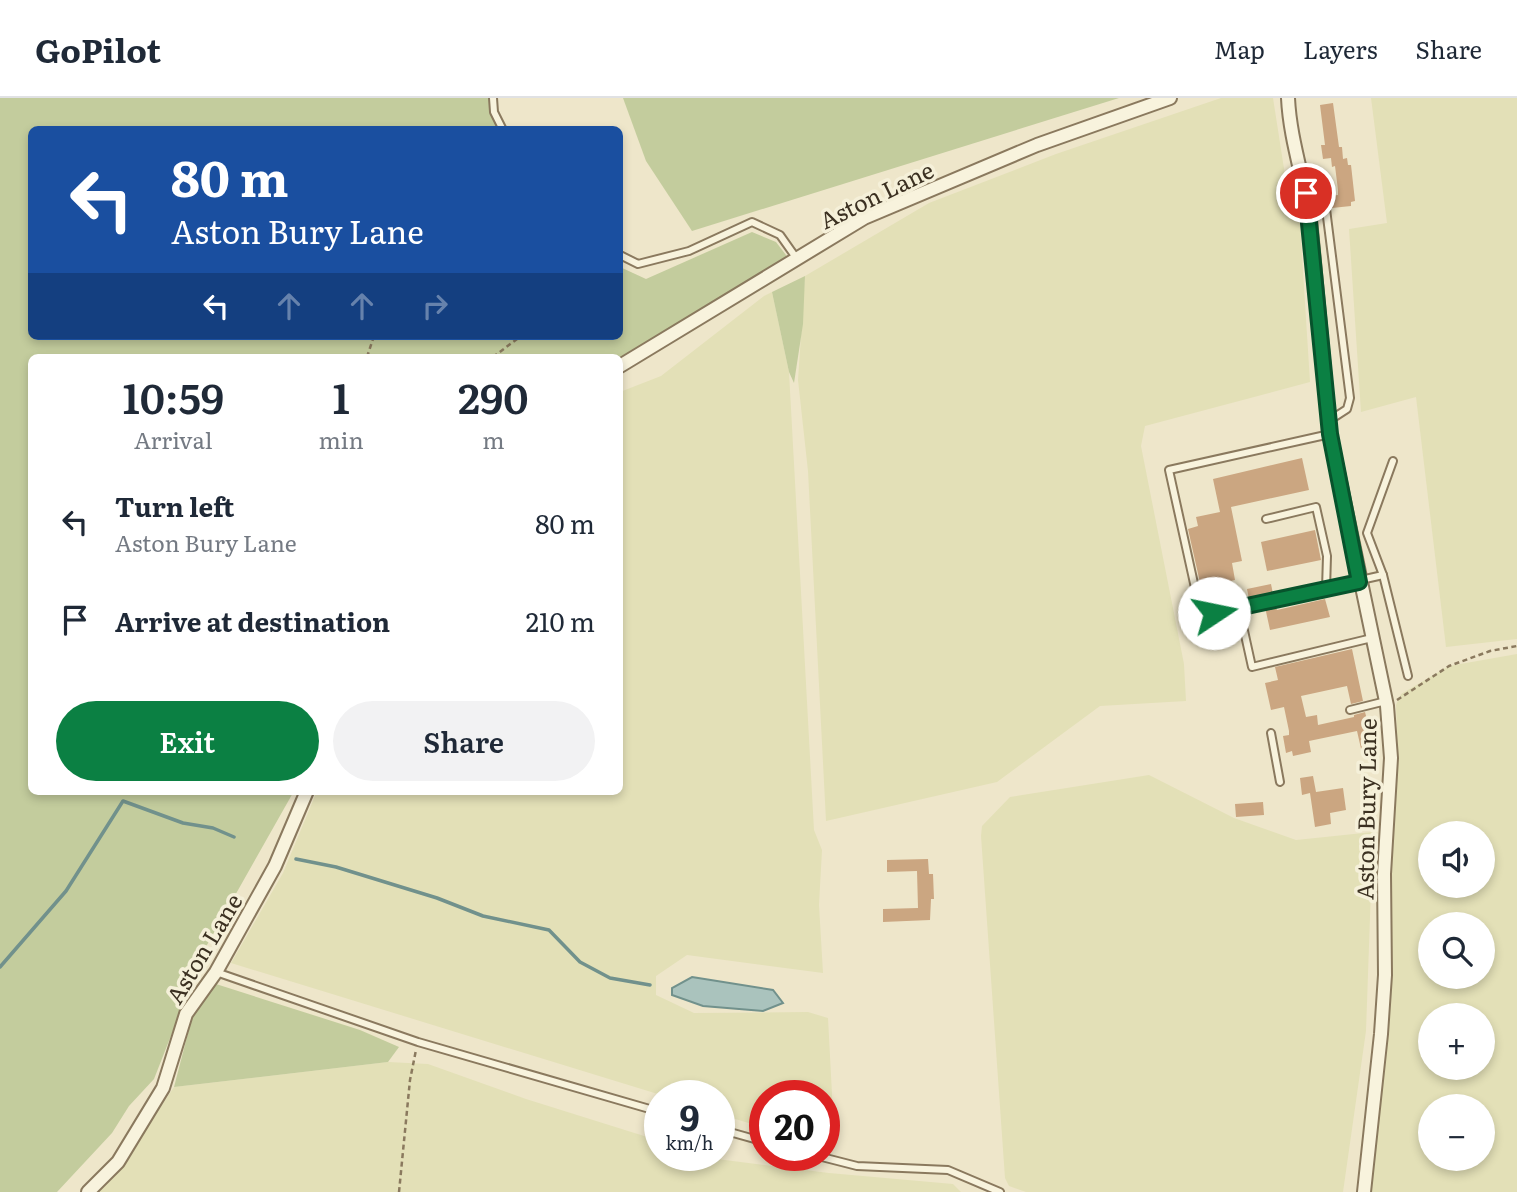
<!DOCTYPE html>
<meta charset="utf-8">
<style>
body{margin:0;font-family:Literata,serif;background:#f2f2f3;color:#1f2937;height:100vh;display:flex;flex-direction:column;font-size:26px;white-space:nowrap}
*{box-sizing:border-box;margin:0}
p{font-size:23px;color:#747a83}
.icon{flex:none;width:38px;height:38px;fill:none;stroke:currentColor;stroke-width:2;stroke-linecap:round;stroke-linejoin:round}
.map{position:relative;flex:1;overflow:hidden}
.sheet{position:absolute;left:28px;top:256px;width:595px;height:441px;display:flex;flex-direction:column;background:#fff;border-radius:10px;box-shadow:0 4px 10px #0003}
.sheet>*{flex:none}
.hud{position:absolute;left:28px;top:28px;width:595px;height:214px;border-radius:10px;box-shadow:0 4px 10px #0003;background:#1a4fa0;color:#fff;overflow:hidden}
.buttons{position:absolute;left:1418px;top:723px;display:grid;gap:14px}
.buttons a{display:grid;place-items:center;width:77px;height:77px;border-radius:50%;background:#fff;box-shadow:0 4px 10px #0003;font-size:35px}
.speed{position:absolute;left:644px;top:982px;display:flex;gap:14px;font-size:35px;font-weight:700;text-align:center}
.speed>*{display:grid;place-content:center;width:91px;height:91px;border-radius:50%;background:#fff;box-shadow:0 4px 10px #0003;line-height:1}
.speed small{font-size:18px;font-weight:400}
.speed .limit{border:10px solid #d22;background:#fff;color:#111}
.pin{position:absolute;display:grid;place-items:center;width:60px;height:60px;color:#fff;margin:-30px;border:4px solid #fff;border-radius:50%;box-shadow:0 2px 7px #0007}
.me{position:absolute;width:77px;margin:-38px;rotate:79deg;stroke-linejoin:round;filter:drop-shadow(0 0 5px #0008)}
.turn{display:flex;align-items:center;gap:24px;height:147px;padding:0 28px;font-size:32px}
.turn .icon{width:91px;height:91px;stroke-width:2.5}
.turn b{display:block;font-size:49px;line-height:60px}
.lanes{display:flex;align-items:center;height:66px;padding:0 28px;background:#0003;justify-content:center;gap:35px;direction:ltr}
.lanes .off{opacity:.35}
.eta{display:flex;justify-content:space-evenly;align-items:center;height:119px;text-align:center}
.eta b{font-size:42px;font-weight:600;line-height:49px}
.cta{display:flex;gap:14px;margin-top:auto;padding:14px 28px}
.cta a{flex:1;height:80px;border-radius:42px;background:#0b8043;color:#fff;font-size:28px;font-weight:600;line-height:80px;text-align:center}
.cta a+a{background:#f2f2f3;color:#1f2937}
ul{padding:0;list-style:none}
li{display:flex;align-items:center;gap:21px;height:98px;padding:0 28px}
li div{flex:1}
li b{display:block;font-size:26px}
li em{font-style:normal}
header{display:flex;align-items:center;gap:42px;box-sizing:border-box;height:98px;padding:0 35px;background:#fff;border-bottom:2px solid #e0e1e3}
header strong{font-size:33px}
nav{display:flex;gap:38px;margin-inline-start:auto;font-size:24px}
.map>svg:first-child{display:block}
.farmland{fill:#e3e0b7;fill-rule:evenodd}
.green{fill:#c3cc9d}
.water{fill:#aac3bd;stroke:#71918c;stroke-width:2}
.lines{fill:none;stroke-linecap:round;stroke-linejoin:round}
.stream{stroke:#71918c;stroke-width:3.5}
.building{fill:#cba681}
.service-casing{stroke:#8a795e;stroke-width:10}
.minor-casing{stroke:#8a795e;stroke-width:16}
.path{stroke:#8a795e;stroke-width:2.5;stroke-dasharray:5 3.5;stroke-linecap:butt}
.service{stroke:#f8f3dd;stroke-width:6}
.minor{stroke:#f8f3dd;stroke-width:12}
.route-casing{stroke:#07532c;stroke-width:18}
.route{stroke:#0b8043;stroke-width:12}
.labels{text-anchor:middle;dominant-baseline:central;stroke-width:7;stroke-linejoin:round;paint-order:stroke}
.street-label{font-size:23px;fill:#3b3021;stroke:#f5f0d9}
</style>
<header>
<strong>GoPilot</strong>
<nav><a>Map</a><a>Layers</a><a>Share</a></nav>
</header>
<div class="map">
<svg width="1517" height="1094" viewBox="0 0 1517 1094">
<rect width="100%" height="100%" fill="#eee6ca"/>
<g class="farmland">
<path d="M1221 0H1273L1285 77 1299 110 1310 284 1145 328 1141 348 1184 566 1186 603 1100 608 997 684 826 723 808 373 798 282 805 178 929 105 1056 56Z"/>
<path d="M1371 0H1517V541L1446 549 1416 299 1361 314 1349 131 1387 125Z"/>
<path d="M772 194 789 274 814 732 822 752 819 807 823 875 687 857 656 878V897L694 915 808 914 828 920 834 1034 829 1043H824V998H765V1030L719 1016V998L661 997 231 865 283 775 317 693H620V294L661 278 764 198Z"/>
<path d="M1517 556V1094H1371L1392 878V769L1398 665 1396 607 1401 596 1449 568ZM1430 735H1482V788H1430ZM1430 826H1482V878H1430ZM1430 917H1482V970H1430ZM1430 1008H1482V1060H1430Z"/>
<path d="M1149 677 1234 720 1296 742 1373 734 1366 933 1343 1094H1026L1009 1088 1005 1080 981 738 982 728 1010 699Z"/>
<path d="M388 964 428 966 526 1001 660 1043V1057H705L717 1061 829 1075 953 1086 961 1094H98L111 1082 174 989Z"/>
</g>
<g class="green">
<path d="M0 0H490L501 31 32 32V238H620V169L646 181 752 134 776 144 789 161 620 265V259H32V693H294L190 877 174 930 154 981 129 1008 112 1035 57 1094H0Z"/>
<path d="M623 0H1119L692 133 646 63Z"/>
<path d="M805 178 803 226 794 285 789 274 772 194Z"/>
<path d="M216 886 360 932 399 949 388 964 174 989 193 916Z"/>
</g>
<path class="water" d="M692 879 773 892 783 905 763 913 703 908 672 897V890Z"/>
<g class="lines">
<g class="stream">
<path d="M296 761 336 769 437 800 483 818 549 832 580 864 610 880 650 887"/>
<path d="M0 869 66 793 123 703 183 725 213 730 234 739"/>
</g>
</g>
<g class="building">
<path d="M1333 5 1339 49H1342L1343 61 1347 60 1348 67H1351L1355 103 1351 104V108L1332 110 1330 98 1338 97V92L1335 68 1332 69 1331 60 1323 61 1321 47H1325L1320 7Z"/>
<path d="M1302 360 1309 392 1231 409 1242 463 1232 465 1235 482 1201 489 1188 431 1198 428 1196 419 1220 414 1213 381Z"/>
<path d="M1315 432 1321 462 1267 473 1261 444Z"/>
<path d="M1271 486 1273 496 1249 501 1247 491Z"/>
<path d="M1325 501 1330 519 1270 532 1265 509 1275 507 1277 512Z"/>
<path d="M1235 519 1239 542 1213 550 1211 540 1196 543 1194 532 1221 526 1220 522Z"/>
<path d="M1352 551 1363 603 1351 606 1347 588 1301 598 1306 619 1317 617 1318 627 1354 619V617L1365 614 1375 652 1362 655 1357 633 1309 643 1311 654 1293 658 1292 653 1286 655 1283 638 1289 637V633L1284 609 1271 612 1265 585 1278 582 1275 569Z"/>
<path d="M1313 678 1316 694 1343 690 1346 712 1330 715 1331 726 1315 729 1310 695 1302 697 1300 680Z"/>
<path d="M1263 704 1264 717 1236 719 1235 706Z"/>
<path d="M928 761 929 776H933L934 801H931L930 822 883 824V811L918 810 917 773 887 774V762Z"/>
</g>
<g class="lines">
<g class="service-casing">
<g id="service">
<path d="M493 0 494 14 503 32"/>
<path d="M1306 95 1322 93 1326 111 1350 300 1347 311 1330 322"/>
<path d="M620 157 638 166 689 153 752 124 780 137 797 161"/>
<path d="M1330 336 1169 372 1197 499 1210 497 1214 515 1383 477"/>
<path d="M1393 363 1367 435 1383 477 1408 578"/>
<path d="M1266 421 1316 409 1327 458 1326 491"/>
<path d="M1239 510 1252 569 1372 540"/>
<path d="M1350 612 1386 603"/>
<path d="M1271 635 1280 684"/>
<path d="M216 874 418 944 660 1014"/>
<path d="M719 1031 765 1044"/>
<path d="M814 1057 857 1068 948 1072 1000 1094"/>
</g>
</g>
<g class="minor-casing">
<g id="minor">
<path d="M1288 0C1290 42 1304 80 1310 121L1330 336 1387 608 1391 660 1384 776 1385 877 1381 936 1364 1094"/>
<path d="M620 268 864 120 1037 47 1170 0"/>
<path d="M88 1094 118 1064 163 990 186 916 216 874 275 768 307 693"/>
</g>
</g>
<g class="path">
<path d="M367 259 374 238"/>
<path d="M493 259 521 238"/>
<path d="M1397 602 1449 568 1490 553 1517 548"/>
<path d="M399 1094 410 982 416 952"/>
</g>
<use href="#service" class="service"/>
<use href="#minor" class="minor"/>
</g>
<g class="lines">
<g class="route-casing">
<path id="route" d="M1214 515 1359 484 1330 336 1306 95"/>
</g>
<use href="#route" class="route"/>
</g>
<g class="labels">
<g class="street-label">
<text transform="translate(876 96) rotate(-26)">Aston Lane</text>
<text transform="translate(1365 711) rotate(-89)">Aston Bury Lane</text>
<text transform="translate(203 850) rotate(-59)">Aston Lane</text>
</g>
</g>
</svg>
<div class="buttons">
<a><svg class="icon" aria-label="sound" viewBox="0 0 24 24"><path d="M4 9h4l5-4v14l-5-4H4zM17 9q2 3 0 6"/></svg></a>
<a><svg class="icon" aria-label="search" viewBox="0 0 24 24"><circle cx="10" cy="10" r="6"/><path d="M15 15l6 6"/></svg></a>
<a>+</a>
<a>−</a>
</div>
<div class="speed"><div>9<small>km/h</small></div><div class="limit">20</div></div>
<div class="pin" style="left:1306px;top:95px;background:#d93025"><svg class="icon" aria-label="arrive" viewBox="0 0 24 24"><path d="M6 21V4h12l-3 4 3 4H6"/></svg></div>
<svg class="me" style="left:1214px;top:515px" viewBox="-20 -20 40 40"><circle r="19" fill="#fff"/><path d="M0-13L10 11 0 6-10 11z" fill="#0b8043"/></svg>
<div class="hud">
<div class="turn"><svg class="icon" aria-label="left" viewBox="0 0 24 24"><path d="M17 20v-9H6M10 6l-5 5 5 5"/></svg><div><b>80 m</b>Aston Bury Lane</div></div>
<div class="lanes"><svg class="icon" aria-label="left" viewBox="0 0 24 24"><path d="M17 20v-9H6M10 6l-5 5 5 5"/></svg><svg class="icon off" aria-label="ahead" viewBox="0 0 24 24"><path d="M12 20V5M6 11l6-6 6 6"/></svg><svg class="icon off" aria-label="ahead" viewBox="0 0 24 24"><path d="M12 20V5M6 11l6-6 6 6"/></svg><svg class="icon off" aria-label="right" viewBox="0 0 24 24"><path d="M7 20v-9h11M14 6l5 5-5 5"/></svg></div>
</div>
<section class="sheet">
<div class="eta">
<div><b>10:59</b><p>Arrival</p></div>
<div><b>1</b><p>min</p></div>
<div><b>290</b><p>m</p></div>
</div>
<ul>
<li><svg class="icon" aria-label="left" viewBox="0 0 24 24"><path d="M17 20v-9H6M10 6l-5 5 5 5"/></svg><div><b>Turn left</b><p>Aston Bury Lane</p></div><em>80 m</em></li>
<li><svg class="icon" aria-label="arrive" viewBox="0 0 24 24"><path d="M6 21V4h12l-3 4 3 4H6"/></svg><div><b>Arrive at destination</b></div><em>210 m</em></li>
</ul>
<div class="cta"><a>Exit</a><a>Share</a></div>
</section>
</div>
